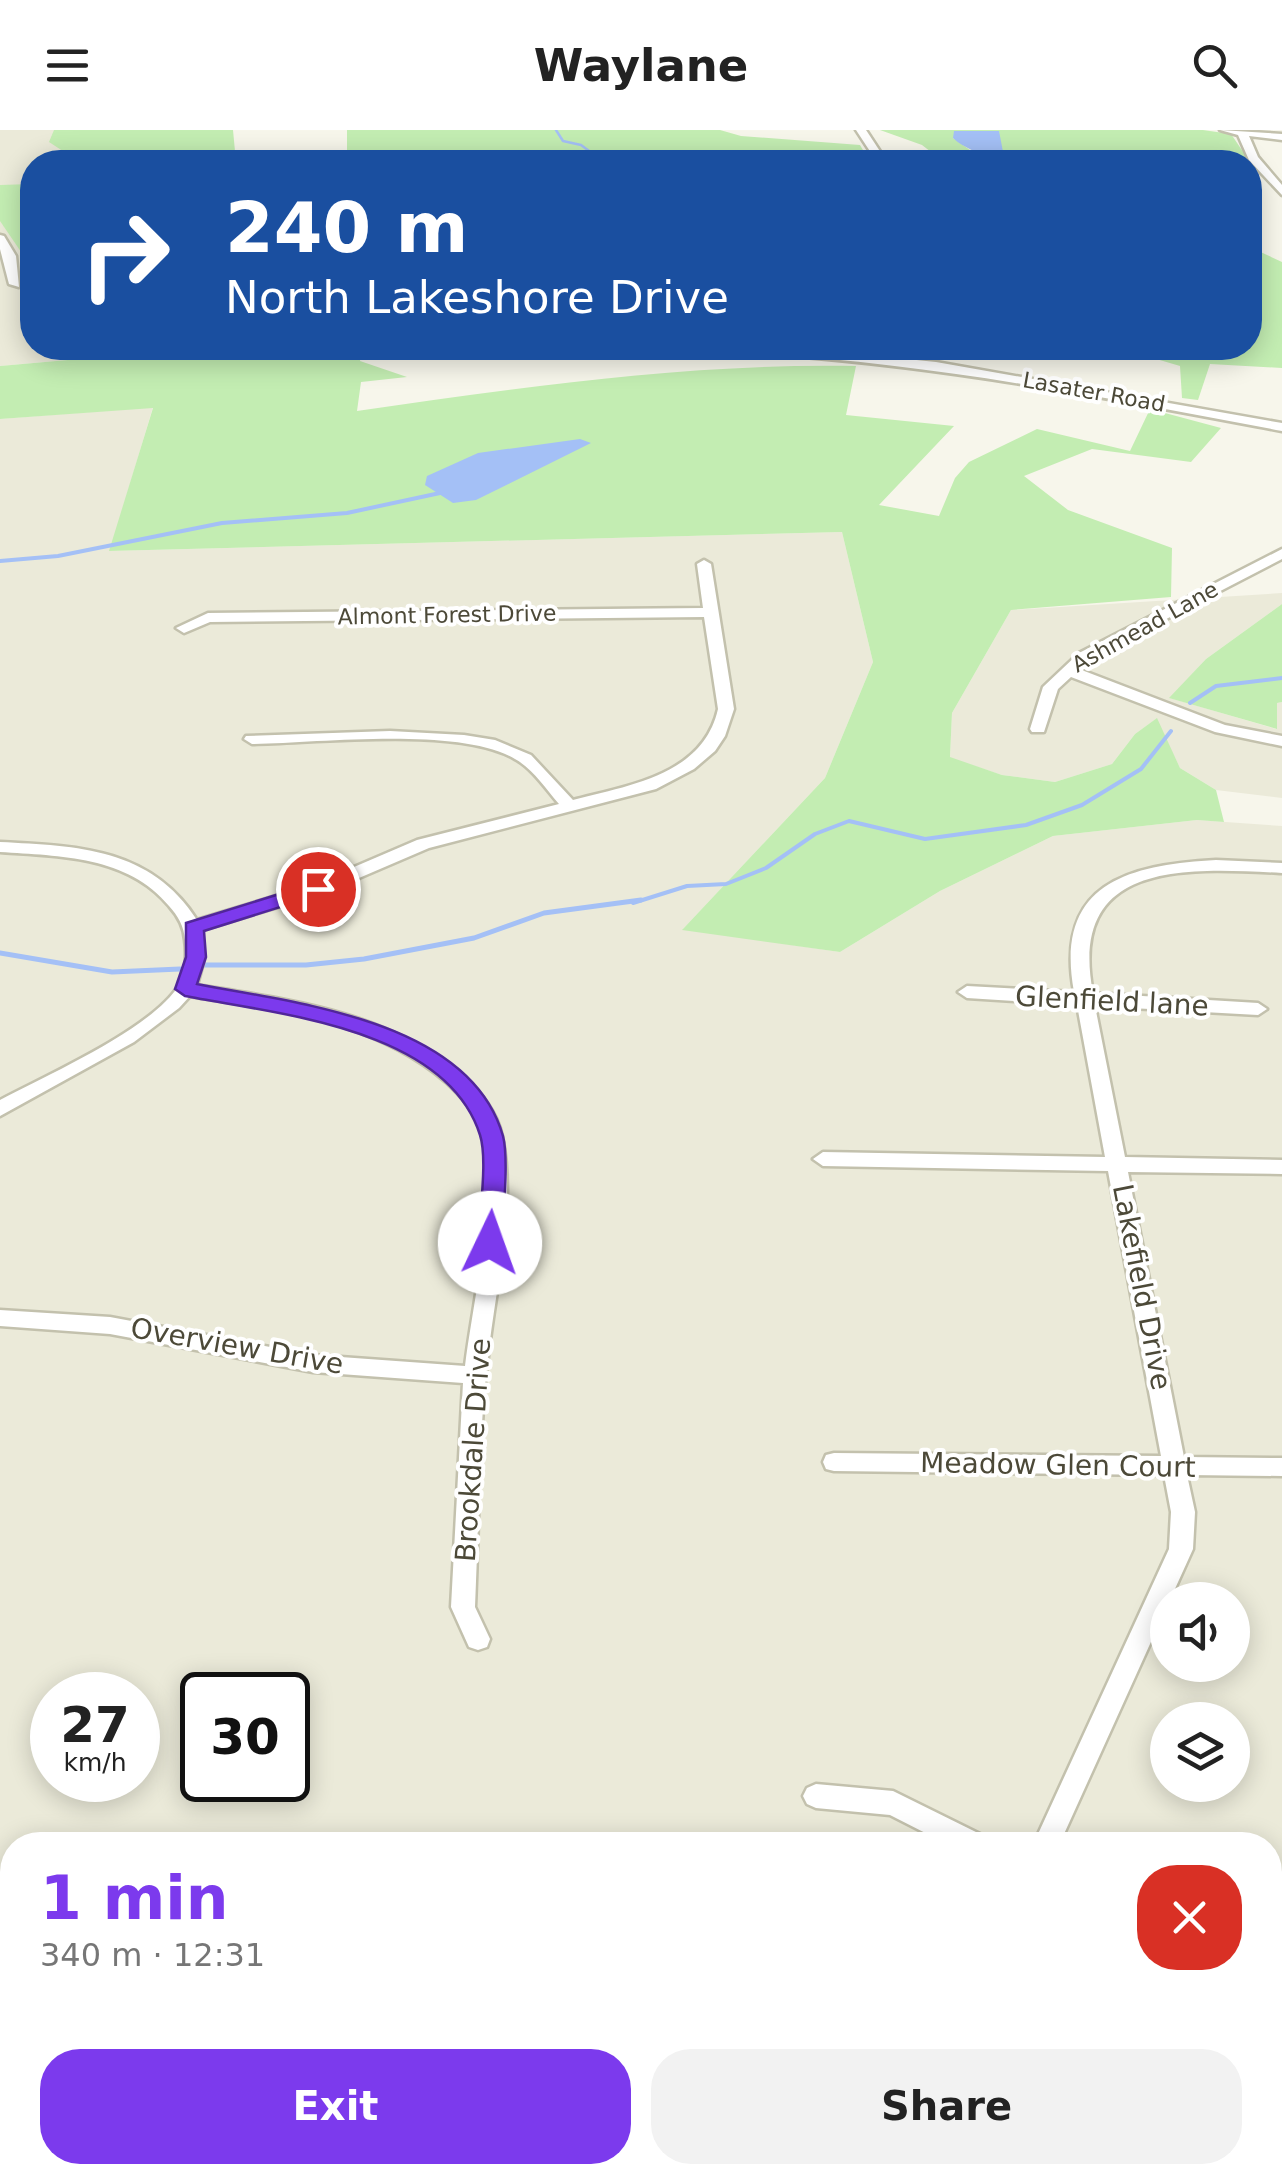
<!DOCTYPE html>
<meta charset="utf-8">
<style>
body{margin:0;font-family:"DejaVu Sans",sans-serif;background:#f2f2f2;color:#222;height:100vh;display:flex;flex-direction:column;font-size:38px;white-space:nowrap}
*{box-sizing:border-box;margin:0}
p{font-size:32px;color:#767676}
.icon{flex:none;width:55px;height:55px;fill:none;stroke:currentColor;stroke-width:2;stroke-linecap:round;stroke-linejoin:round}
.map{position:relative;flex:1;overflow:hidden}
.sheet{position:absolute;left:0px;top:1702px;width:1282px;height:352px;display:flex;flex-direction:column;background:#fff;border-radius:40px 40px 0 0;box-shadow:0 5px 25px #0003}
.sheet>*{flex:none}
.top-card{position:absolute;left:20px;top:20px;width:1242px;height:210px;border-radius:40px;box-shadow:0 5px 25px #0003;background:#1a4fa0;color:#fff;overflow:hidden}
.fabs{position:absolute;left:1150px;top:1452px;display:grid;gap:20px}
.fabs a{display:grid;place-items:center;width:100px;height:100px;border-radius:50%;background:#fff;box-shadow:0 5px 25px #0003;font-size:50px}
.speed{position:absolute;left:30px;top:1542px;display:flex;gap:20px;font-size:50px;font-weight:700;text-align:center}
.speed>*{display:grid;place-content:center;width:130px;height:130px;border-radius:50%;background:#fff;box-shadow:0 5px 25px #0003;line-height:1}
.speed small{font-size:25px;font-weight:400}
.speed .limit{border:5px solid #111;border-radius:15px;background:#fff;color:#111}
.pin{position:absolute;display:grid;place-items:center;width:85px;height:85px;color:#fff;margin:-42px;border:5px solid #fff;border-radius:50%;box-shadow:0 2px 10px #0007}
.me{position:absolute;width:110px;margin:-55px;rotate:3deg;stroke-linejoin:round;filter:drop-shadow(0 0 8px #0008)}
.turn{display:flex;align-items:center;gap:35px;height:210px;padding:0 40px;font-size:45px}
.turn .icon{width:130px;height:130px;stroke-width:2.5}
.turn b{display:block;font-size:70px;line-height:85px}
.round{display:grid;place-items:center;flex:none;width:105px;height:105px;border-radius:40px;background:#f2f2f2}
.headline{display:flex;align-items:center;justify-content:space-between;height:170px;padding:0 40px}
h1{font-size:60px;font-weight:600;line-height:75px;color:#7c3aed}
.action{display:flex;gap:20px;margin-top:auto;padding:20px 40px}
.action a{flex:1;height:115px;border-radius:40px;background:#7c3aed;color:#fff;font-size:40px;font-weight:600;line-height:115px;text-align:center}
.action a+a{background:#f2f2f2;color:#222}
header{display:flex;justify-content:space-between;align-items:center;height:130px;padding:0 40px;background:#fff;font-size:45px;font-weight:600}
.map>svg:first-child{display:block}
.residential{fill:#ebead9;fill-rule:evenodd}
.green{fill:#c3edb2}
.water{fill:#a4c0f6}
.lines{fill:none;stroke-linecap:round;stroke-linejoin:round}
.stream-far2{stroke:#a4c0f6;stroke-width:2.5}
.stream-far1{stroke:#a4c0f6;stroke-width:4}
.stream{stroke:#a4c0f6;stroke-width:5}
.minor-casing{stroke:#c3c1ad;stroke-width:5}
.minor{fill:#fff;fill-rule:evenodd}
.route{fill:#7c3aed;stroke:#51269a;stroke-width:2.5}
.labels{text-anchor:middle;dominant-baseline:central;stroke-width:8;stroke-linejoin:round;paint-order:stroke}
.far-street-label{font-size:22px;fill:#4c4938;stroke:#fff}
.street-label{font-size:28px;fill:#4c4938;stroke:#fff}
</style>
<header><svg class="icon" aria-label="menu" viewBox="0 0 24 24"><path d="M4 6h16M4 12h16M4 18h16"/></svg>Waylane<svg class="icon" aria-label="search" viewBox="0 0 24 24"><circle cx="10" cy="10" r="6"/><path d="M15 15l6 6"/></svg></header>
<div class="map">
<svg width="1282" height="2054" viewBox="0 0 1282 2054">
<rect width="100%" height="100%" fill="#f7f6eb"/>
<g class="residential">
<path d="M0 0H101L92 32H32V218H202L0 236Z"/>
<path d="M153 277 110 421 842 402 873 532 825 648 683 799 840 822 940 761 1053 706 1197 690 1282 696V2054H0V289ZM1168 1470H1232V1535H1168ZM52 1565H138V1650H52ZM202 1565H288V1650H202ZM1168 1590H1232V1655H1168ZM12 1715H1270V2042H12Z"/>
<path d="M1282 463V474L1206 529 1170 568 1276 599V573L1282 572V668L1216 660 1180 638 1156 589 1135 604 1112 634 1055 652 1002 645 950 628 952 583 1011 480Z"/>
</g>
<g class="green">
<path d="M54 0H233L236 32H67L69 25 49 12Z"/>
<path d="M347 0H720L741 6 860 15 870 32H347Z"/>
<path d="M880 0H1203L1231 4 1250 32H1005L999 10C981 0 972 0 953 8L987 32H944L922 15Z"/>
<path d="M32 54V138L0 91V55Z"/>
<path d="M1250 117 1282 132V238L1210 234 1198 270 1182 268 1180 236 1119 218H1250Z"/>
<path d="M202 218H421L362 221 360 231 407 247 361 252 357 281C523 257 689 233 856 236L846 285 954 296 879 375 939 386 955 348 969 332 1037 299 1130 321 1150 279 1221 298 1191 332 1092 319 1024 346 1068 380 1172 418 1171 467 1011 480 952 583 950 627 1002 645 1055 652 1112 634 1135 604 1157 588 1180 638 1216 660 1224 692 1197 690 1053 706 940 761 840 822 682 800 825 648 873 532 842 402 109 421 153 278 0 289V236Z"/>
<path d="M1282 474V572L1277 573V599L1169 568 1206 529Z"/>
</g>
<g class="water">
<path d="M954 1H999L1005 32H987C979 20 964 19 953 8Z"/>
<path d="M580 309 591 313 476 370 453 373 425 355 427 346 478 323Z"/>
</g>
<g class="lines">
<path class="stream-far2" d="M556 0 563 11 581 15 604 32"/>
<g class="stream-far1">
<path d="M0 431 58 426 222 393 347 383 440 363"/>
<path d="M1190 573 1216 556 1282 548"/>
<path d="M633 773 687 756 726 754 766 738 815 704 849 691 925 709 1026 695 1082 675 1141 639 1171 601"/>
</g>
<g class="stream">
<path d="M0 823 112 842 180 839"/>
<path d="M200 835H306L364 829 474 808 544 783 641 770"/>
</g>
<g class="minor-casing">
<g id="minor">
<path d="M856 0H866L887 32H877Z"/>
<path d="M1220 0 1282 4V10L1249 6 1258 27 1282 55V65L1249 30 1238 5Z"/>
<path d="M0 105 4 106 16 126 19 157 9 154 0 119Z"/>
<path d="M720 218H798L936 232 1282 293V301C1097 266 914 230 726 222Z"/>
<path d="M1282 419V429L1089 529 1079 539 1225 595 1282 606V616L1215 602 1071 547 1058 559 1044 602H1032L1030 599 1043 557 1079 523Z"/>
<path d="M704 430 711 434 734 579 725 606 715 621 694 639 656 659 429 718 324 763 202 800 203 833 197 855C289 870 386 881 460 944 479 959 497 982 502 1006 516 1075 497 1150 489 1218 478 1304 479 1391 475 1477L490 1509 487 1517 478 1520 469 1517 451 1477 463 1253 313 1242 110 1204 0 1196V1180L110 1187 313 1225 465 1236C473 1169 499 1066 481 1001 475 981 461 966 446 952 374 890 280 881 190 866L179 878 134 912 0 986V970C47 945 152 899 179 855 186 842 187 824 185 810 184 796 178 786 169 776 128 726 60 726 0 722V712C78 716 151 718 197 790L312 755 417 710 559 674C545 658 533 639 515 629 459 596 319 613 252 614L244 609 246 606 390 601 464 605 495 610 531 625 573 670C630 655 703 645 718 579L704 487 210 492 184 503 176 498 208 483 703 478 697 434Z"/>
<path d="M1216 730 1282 733V743C1188 738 1067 729 1093 863L1258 873 1267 879 1258 885 1095 876 1125 1027 1282 1030V1044L1128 1042 1184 1327 1282 1328V1346L1187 1345 1195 1382 1193 1419 1059 1715H1033L1169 1419 1171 1382 1164 1345 834 1341 826 1339 823 1332 826 1325 834 1323 1161 1326 1108 1041 823 1036 813 1029 823 1022 1105 1027 1077 875 967 868 958 862 967 856 1074 862C1054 754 1127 735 1216 730Z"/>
<path d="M816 1654 893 1661 984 1706 988 1715H949L890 1685 816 1678 807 1674 803 1666 807 1658Z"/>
<path d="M0 1849 12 1853V1881L0 1877Z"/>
<path d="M741 2042H784L790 2054H747Z"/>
<path d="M883 2042H913L909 2054H878Z"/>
</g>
</g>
<use href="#minor" class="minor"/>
</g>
<path class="route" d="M318 752 328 759 325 763 204 801 206 827 197 854C295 873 470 890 503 1006 509 1029 503 1086 502 1113L499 1119H482L479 1113C479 1084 488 1030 480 1005 446 898 277 884 185 866L175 859 186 827V793Z"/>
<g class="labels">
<g class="far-street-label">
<text transform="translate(1094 262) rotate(10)">Lasater Road</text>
<text transform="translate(447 485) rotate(-1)">Almont Forest Drive</text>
<text transform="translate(1145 497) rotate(-29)">Ashmead Lane</text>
</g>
<g class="street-label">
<text transform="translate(1112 871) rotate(3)">Glenfield lane</text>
<text transform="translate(1142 1157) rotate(79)">Lakefield Drive</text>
<text transform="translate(237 1216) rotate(10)">Overview Drive</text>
<text transform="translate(473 1320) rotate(-86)">Brookdale Drive</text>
<text transform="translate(1058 1335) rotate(1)">Meadow Glen Court</text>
</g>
</g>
</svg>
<div class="fabs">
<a><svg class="icon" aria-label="sound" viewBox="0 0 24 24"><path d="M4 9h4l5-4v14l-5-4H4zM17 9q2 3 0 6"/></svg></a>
<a><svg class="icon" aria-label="layers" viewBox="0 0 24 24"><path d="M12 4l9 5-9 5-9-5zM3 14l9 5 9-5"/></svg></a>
</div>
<div class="speed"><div>27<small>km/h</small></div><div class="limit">30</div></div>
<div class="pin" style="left:318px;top:759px;background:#d93025"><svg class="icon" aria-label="arrive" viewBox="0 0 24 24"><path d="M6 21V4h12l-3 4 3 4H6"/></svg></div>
<svg class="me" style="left:490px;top:1113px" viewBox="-20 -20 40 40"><circle r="19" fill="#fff"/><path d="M0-13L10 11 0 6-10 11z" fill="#7c3aed"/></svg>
<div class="top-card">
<div class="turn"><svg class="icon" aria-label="right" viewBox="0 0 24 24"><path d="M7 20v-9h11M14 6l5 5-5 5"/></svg><div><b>240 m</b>North Lakeshore Drive</div></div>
</div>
<section class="sheet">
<div class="headline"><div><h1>1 min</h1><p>340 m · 12:31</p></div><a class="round" style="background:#d93025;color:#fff"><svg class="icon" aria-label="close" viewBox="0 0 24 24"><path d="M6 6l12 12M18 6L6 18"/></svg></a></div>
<div class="action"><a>Exit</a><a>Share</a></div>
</section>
</div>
